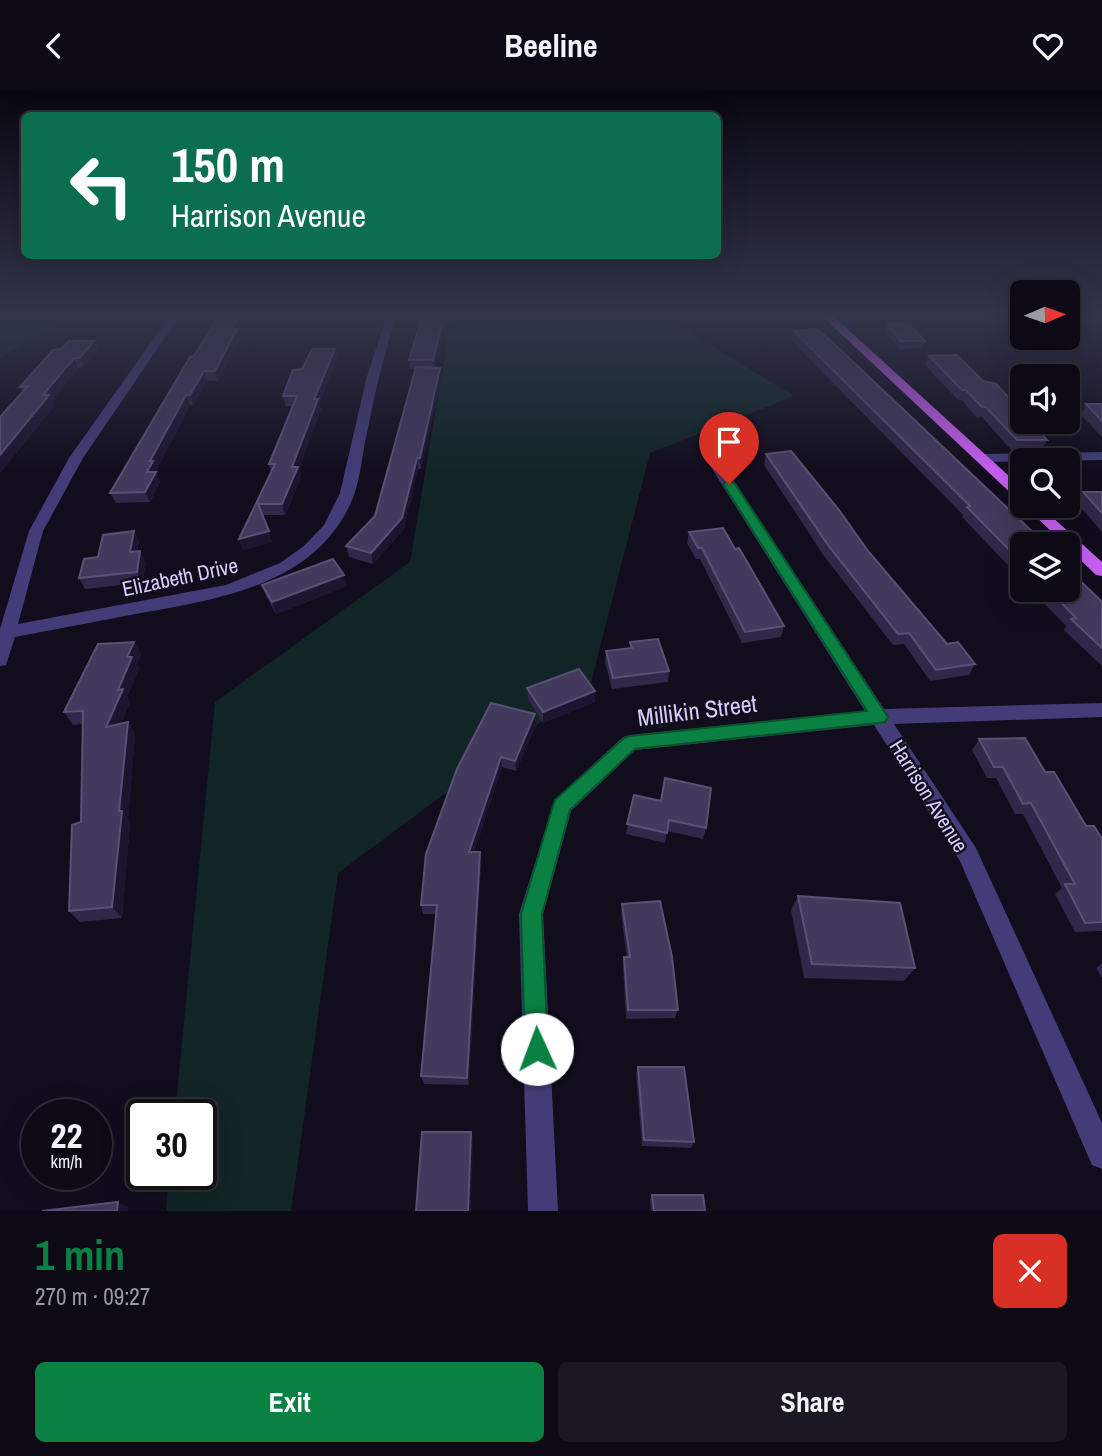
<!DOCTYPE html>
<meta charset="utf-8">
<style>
body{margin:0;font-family:"Archivo Narrow",sans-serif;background:#1b1823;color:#f1f3f6;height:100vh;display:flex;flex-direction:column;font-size:26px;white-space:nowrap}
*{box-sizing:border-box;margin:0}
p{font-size:23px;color:#9a9aa1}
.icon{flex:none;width:38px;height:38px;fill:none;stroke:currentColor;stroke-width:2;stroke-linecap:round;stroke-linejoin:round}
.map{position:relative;height:1120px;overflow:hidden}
.details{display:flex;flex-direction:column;background:#0d0a16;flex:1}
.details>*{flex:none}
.banner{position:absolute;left:21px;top:21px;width:700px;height:147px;border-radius:10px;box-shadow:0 7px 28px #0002,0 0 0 2px #2d2b35;background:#0b6e4f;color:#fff;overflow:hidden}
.needle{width:46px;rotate:88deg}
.controls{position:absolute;left:1010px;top:189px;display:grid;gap:14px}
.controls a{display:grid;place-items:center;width:70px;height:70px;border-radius:10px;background:#0d0a16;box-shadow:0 7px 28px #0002,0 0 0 2px #2d2b35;font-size:35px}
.speed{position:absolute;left:21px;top:1008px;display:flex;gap:14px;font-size:35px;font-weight:700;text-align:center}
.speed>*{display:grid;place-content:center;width:91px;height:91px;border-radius:50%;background:#0d0a16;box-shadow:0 7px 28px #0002,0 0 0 2px #2d2b35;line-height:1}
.speed small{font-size:18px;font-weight:400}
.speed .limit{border:4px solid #111;border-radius:10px;background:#fff;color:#111}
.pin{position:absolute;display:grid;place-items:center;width:60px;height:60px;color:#fff;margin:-72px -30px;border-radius:50% 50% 50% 0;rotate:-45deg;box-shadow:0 0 7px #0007}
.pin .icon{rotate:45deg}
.me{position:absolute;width:77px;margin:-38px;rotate:358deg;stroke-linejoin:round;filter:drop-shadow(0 0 5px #0008)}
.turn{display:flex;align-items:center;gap:24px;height:147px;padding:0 35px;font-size:32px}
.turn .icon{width:91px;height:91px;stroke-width:2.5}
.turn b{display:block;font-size:49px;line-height:60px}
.round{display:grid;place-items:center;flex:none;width:74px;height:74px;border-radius:10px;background:#1b1823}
.headline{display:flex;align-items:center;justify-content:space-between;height:119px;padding:0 35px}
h1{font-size:42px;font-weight:700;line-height:52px;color:#0b8043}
.action{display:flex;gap:14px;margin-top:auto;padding:14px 35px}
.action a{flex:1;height:80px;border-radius:10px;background:#0b8043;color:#fff;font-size:28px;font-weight:700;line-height:80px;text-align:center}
.action a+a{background:#1b1823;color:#f1f3f6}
header{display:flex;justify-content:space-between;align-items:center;height:91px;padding:0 35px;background:#0d0a16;font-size:32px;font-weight:700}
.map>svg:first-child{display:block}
.green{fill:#112526}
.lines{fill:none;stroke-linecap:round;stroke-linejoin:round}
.minor{fill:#433c78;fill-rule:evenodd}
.major{fill:#c65ef1;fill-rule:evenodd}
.wall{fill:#302749}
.shaded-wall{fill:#1c1530}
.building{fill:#42395c;stroke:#595075;stroke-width:2}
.route{fill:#0b8043;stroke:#07532c;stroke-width:2}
.labels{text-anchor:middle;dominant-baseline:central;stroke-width:5;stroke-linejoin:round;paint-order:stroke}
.street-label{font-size:21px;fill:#d6cdfb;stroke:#110d1d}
.near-street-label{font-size:24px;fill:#d6cdfb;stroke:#110d1d}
</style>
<header><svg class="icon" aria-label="back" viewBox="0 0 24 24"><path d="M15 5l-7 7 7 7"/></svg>Beeline<svg class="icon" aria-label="heart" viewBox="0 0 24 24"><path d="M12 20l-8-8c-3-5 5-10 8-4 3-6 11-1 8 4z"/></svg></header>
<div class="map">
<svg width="1102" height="1120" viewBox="0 0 1102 1120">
<rect width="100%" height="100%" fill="#110d1d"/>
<g class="green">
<path d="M0 223H87L0 266Z"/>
<path d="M452 223H660L794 305 650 362 590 595 338 782 291 1120H166L169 1083H201V1024H175L215 611 410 471Z"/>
</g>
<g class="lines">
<g class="minor">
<path d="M171 223H181L83 367 43 440 18 533 226 494 280 472 304 455 324 434 340 402 366 289 387 223H397C384 262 375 301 367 342 362 362 361 385 354 404 321 492 222 508 141 522 99 530 57 538 15 546L6 574 0 575V538L29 440 69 367Z"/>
<path d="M1102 361V369L983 371 976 367 983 363Z"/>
<path d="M714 366 721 370 884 618 1102 612V626L894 633 976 757 1102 1032V1078L1092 1074 960 770 874 634 635 659 571 720 543 823 558 1120H528L519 823 555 709 623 646 630 644 865 620 707 370Z"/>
</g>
<g class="major">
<path d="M820 223H831L1022 397V409L1017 408Z"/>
<path d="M1025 415H1040L1102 471V485L1096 484Z"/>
</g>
</g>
<g class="wall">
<path d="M887 233 925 250 922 257 899 258 885 240Z"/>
<path d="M445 235 434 277H440L441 287 421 378H418L404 438 373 473 349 466 346 455 375 425 415 278H410L409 269Z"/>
<path d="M794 240 1037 445 1035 447 1022 453V489L962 426 963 424 791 249Z"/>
<path d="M238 241 240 247 218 290H207L193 314H190L157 378 158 381 157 382 160 391 150 411 116 412 110 402 194 265Z"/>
<path d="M94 250 98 259 84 276 78 277 52 310 54 315 0 382V326L23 301 20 296 61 258Z"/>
<path d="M335 258 337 268 319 312 321 318 299 378 301 387 285 424H263L272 451 243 459 239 448 271 381 269 373 293 315H286L283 305 302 278Z"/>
<path d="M929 265 983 290 1047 349 1042 359 1012 360 982 326 977 327 962 309H958L925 274Z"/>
<path d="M1086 313H1102V346L1081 324Z"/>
<path d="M1028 362 1066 369H1024Z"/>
<path d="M766 363 868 460 947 553 975 573 969 584 930 590 904 553 893 554 824 465 764 374Z"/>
<path d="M1083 401H1102V441L1077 412Z"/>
<path d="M134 440 139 451 137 460 146 471 142 492 85 498 79 487 98 466Z"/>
<path d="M689 441 735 458 784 535 781 546 742 552 700 468H696L687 452Z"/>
<path d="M262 494 347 495 276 523 266 505Z"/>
<path d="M1031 499H1068L1102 511V575L1064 539 1066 535Z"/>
<path d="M134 551 141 564 137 573 139 578 127 606 130 611 121 632 135 643 128 728 130 731 122 827 80 831 69 820 81 731 83 633 73 634 64 621Z"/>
<path d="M630 551 669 580 668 591 612 598 605 571 606 560 630 558Z"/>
<path d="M527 597 595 611 543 632 528 608Z"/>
<path d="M536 634 516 680 502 676 474 761 481 771 469 994 424 993 421 985 436 823H423L421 814 457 678Z"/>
<path d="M979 648 1045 681 1086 735 1102 748V840L1075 841 1055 803 1062 797 1023 723H1015L996 687H987L972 659Z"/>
<path d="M634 704 706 737 703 748 667 740 665 752 626 743Z"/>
<path d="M798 805 915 877 904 890 804 887 791 819Z"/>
<path d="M622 813 678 919 675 927 626 928 623 875 624 866H627L621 823Z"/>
<path d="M1102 872V887L1096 877Z"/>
<path d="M638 976 694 1051 691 1057 642 1055 636 983Z"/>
<path d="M652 1104 705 1120H651L650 1109Z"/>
</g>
<g class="shaded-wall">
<path d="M240 223H248L238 241 240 247 218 290 215 280 231 238Z"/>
<path d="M444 226 445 235 434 279 433 269Z"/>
<path d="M94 250 98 259 84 276 80 267Z"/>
<path d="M335 258 337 268 319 312 321 318 299 378 301 387 285 424 282 413 292 376 314 308Z"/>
<path d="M74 267 78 277 52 310 54 315 0 382V364L43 304Z"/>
<path d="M440 277 441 287 421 378 420 367Z"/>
<path d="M204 280 207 290 193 314 190 304Z"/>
<path d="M186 304 190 314 157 378 158 381 157 382 160 391 150 411 145 401 147 381 150 370Z"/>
<path d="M417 367 418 378 404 438 373 473 371 462Z"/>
<path d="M134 440 139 451 135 472 130 461Z"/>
<path d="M269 440 272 451 243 459 239 448Z"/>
<path d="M140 460 146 471 142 492 137 481Z"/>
<path d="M344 484 347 495 276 523 272 511Z"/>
<path d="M134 551 141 564 137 573 139 578 127 606 130 611 114 649 106 636 127 566Z"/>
<path d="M595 600V611L543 632V621Z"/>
<path d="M535 623 536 634 516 680 515 670Z"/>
<path d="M128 631 135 643 128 728 130 731 122 827 112 816 119 720Z"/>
<path d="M501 666 502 676 471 771 469 761Z"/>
<path d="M480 761 481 771 469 994 467 987Z"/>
<path d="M471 1041 473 1047 471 1120H468Z"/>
<path d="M118 1111 129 1116 128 1120H117Z"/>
</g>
<g class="building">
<path d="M220 223H240L231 238H237L215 280H204L190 304H186L150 370H153L147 381H156L145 401 110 402 190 266 194 265Z"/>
<path d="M422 226H444L433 269H409Z"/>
<path d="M908 232 925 250H901L887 233Z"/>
<path d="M816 238 829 248 1037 445 1034 446 1041 453H1022V472L967 416 970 415 794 240Z"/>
<path d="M69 250H94L80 267H74L43 304H49L0 364V326L28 295 20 296 53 259 61 258Z"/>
<path d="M312 258H335L314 308H318L292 376H298L282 413H258L269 440 239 448 275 373H269L297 305H283L293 279 302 278Z"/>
<path d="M957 264 983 290 996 293 1022 321V331H1031L1047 349H1017L986 316H982L966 299H962L929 265Z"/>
<path d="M416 276 440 277 420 367H417L402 427 371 462 346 455 375 425Z"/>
<path d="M1086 313H1102V330Z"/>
<path d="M791 360 839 419 868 460 947 553 958 551 975 573 936 579 909 542 898 543 828 454 766 363Z"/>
<path d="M1028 362H1059L1066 369H1034Z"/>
<path d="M1083 401H1102V422Z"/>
<path d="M723 437 735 458 739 457 784 535 745 541 702 457H698L689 441Z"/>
<path d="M134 440 130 461 140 460 137 481 79 487 84 468 98 466 103 444Z"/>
<path d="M333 468 344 484 272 511 262 494Z"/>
<path d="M1068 478 1102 511V557L1071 528 1076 527 1049 499H1068Z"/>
<path d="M658 548 669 580 613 587 606 560 632 557 630 551Z"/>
<path d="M134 551 127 566H132L118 599 123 598 106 636 128 631 119 720H122L112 816 69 820 72 734 81 731 83 620 64 621 98 553Z"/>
<path d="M579 578 595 600 543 621 527 597Z"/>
<path d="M491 612 535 623 515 670 501 666 469 761H480L467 987 421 985 437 814H421L426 763 457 678Z"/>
<path d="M1025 647 1045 681H1054L1086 735H1094L1102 748V831L1085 832 1065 793H1075L1031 712 1023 713 1003 676H994L979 648Z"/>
<path d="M665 687 711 697 706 737 669 729 667 742 627 733 634 704 661 710Z"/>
<path d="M798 805 900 812 915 877 812 873Z"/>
<path d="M660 810 672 866 678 919H628L624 866H630L622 813Z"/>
<path d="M638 976H684L694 1051 644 1049Z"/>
<path d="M422 1041H471L468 1120H416Z"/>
<path d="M652 1104H703L705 1120H654Z"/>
<path d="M118 1111 117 1120H42Z"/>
</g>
<linearGradient id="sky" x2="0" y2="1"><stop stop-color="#090710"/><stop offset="0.59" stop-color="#32354c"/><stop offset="1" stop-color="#32354c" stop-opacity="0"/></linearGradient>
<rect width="1102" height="380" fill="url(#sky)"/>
<path class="route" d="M729 389 735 393 888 626 885 631 879 632 635 658 570 719 542 823 548 958 545 967 537 970 528 967 525 958 521 823 553 715 555 709 624 647 630 645 867 620 723 393Z"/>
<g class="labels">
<g class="street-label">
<text transform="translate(180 486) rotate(-12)">Elizabeth Drive</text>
<text transform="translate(929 705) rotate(58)">Harrison Avenue</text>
</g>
<g class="near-street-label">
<text transform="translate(697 619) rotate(-7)">Millikin Street</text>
</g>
</g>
</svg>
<div class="controls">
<a><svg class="needle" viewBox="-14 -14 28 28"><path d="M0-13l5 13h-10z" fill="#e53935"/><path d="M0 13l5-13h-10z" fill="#9a9aa1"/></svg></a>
<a><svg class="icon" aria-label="sound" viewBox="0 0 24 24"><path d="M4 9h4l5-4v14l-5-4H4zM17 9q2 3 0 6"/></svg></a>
<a><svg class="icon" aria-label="search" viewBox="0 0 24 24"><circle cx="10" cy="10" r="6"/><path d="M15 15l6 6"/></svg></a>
<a><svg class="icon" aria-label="layers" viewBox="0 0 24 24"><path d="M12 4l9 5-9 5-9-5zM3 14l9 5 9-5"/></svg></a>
</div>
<div class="speed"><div>22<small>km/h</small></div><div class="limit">30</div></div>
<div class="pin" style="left:729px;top:393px;background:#d93025"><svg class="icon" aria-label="arrive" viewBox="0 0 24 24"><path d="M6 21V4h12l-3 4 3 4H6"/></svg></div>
<svg class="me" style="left:537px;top:958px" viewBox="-20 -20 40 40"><circle r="19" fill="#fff"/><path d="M0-13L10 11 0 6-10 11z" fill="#0b8043"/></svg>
<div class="banner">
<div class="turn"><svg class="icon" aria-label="left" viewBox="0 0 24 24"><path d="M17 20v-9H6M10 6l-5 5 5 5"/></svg><div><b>150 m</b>Harrison Avenue</div></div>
</div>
</div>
<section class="details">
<div class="headline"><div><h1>1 min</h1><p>270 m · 09:27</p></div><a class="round" style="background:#d93025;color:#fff"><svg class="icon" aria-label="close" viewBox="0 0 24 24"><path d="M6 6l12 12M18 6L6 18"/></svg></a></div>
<div class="action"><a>Exit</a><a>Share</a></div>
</section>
